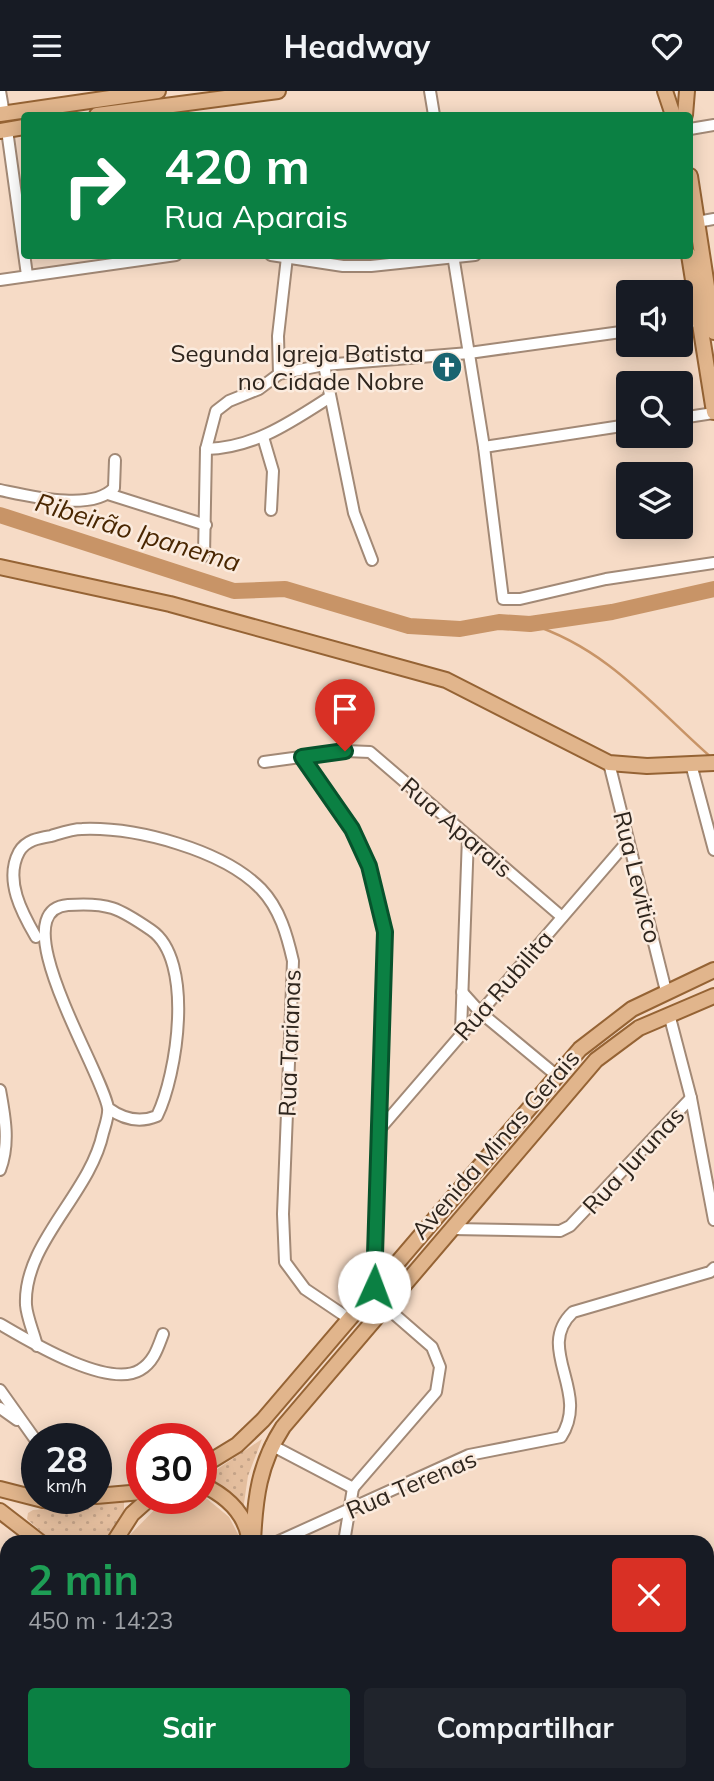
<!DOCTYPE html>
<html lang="pt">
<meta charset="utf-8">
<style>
body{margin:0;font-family:Mulish,sans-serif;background:#20242c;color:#f1f3f6;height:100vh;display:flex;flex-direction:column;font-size:26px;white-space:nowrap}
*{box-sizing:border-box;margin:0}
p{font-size:23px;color:#9ea1a6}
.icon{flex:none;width:38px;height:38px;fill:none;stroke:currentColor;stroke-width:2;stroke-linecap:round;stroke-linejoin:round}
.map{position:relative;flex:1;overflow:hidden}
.details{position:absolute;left:0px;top:1444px;width:714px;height:247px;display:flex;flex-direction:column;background:#171b24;border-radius:21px 21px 0 0;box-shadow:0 4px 18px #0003}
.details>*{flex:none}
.top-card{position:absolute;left:21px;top:21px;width:672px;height:147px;border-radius:7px;box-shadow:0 4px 18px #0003;background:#0b8043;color:#fff;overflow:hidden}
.controls{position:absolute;left:616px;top:189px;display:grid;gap:14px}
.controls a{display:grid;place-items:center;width:77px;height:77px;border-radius:7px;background:#171b24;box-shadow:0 4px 18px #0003;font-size:35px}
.speed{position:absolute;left:21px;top:1332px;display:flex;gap:14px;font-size:35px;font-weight:700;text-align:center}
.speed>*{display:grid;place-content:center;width:91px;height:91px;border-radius:50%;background:#171b24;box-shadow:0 4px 18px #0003;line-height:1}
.speed small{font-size:18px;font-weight:400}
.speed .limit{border:10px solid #d22;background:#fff;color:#111}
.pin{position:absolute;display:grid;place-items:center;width:60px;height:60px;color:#fff;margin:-72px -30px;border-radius:50% 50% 50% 0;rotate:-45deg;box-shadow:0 0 7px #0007}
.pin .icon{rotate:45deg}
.me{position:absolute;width:77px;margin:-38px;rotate:2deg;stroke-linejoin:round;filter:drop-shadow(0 0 5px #0008)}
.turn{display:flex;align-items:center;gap:24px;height:147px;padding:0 28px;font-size:32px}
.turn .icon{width:91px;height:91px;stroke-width:2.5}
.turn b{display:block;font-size:49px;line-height:60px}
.round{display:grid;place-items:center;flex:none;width:74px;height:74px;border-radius:7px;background:#20242c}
.headline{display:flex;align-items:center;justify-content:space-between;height:119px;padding:0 28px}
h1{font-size:42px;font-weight:700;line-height:52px;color:#1e9e55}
.primary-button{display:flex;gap:14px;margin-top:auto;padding:14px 28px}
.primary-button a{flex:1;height:80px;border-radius:7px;background:#0b8043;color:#fff;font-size:28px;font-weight:700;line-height:80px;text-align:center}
.primary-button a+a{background:#20242c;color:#f1f3f6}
header{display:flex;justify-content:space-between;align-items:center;height:91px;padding:0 28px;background:#171b24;font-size:32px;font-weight:700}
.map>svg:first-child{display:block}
.grass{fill:url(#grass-dots)}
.park{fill:#e4be9e}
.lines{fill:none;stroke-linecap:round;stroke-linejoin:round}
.stream{stroke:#c89467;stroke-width:2.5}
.river{stroke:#c89467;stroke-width:16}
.minor-casing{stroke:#a28976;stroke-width:14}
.major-casing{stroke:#956334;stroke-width:18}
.minor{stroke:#fff;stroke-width:10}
.major{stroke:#e1b58c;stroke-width:14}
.route-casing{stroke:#07532c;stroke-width:18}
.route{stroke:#0b8043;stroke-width:12}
.labels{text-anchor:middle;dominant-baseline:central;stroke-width:5;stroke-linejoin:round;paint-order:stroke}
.poi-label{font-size:24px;fill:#2e251d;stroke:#fbebde;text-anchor:end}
.street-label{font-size:24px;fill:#2e251d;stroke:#fbebde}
.water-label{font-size:26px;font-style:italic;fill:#492601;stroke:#fbebde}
</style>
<header><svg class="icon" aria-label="menu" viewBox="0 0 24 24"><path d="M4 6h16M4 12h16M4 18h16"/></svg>Headway<svg class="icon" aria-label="heart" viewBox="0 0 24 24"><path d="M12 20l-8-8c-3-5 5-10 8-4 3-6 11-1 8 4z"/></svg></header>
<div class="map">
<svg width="714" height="1690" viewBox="0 0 714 1690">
<defs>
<pattern id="grass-dots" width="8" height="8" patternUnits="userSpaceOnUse" patternTransform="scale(1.75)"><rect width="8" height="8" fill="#e4be9e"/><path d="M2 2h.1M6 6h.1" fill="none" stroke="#c4a388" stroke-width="1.8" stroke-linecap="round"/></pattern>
</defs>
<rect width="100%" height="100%" fill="#f6dbc6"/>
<g class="grass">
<path d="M262 1348 248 1385 243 1419 204 1387Z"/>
<path d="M124 1411V1421L108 1451H53L27 1428 28 1422 33 1419Z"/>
</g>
<path class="park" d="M166 1407H206L229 1426 242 1451H123Z"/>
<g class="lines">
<path class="stream" d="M530 533C607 557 653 615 712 667"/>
<path class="river" d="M0 424 234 500 285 498 409 535 460 538 499 531 530 533 612 521 714 498"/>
<g class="minor-casing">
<g id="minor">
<path d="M0 0 4 23"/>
<path d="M430 0 434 24"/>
<path d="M690 38 714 34"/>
<path d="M7 39 27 184"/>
<path d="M697 131 714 128"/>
<path d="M271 164 343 175H371L475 164"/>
<path d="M453 164 484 356 503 508H520L606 488 714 472"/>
<path d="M0 189 176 164"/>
<path d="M681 232 704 229"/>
<path d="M324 274 354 422 372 469"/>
<path d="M279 283 278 245 287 166"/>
<path d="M681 327 714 322"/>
<path d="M263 346 273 380 271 419"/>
<path d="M484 356 628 334"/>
<path d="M206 358C254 357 291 331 330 306"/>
<path d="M0 399C29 405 92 421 114 397L115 369"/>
<path d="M108 403 206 434"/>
<path d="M204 465 206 358 216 320 229 310 259 298 279 283 324 274 469 262 628 240"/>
<path d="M302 665 352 738 369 775 385 841 374 1196 386 1216 432 1256 440 1276 436 1301 353 1397"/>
<path d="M264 671 345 660 370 661 562 826"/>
<path d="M609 672 666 900"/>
<path d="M691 673 714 759"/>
<path d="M36 846C22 822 4 789 19 761 26 749 39 747 51 745 61 742 72 738 82 738 137 736 223 759 261 798 280 818 287 844 293 870L283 1123 285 1171 305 1198 348 1227"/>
<path d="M462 901 480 921 556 984"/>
<path d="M669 923 691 1007 714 1129"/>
<path d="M461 940 468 746"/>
<path d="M0 999C5 1026 10 1053 0 1079"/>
<path d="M379 1039 628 750"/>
<path d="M452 1138 560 1140 570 1135 691 1007"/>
<path d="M0 1233C29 1250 108 1298 140 1279 154 1271 158 1256 163 1243"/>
<path d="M37 1255C34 1242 27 1227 26 1214 23 1152 90 1103 103 1042 105 1035 109 1024 108 1017 102 980 0 819 68 814 108 811 119 817 151 839 195 869 177 984 157 1025 140 1032 123 1028 108 1017"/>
<path d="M0 1299 37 1351"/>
<path d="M0 1317 17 1329"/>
<path d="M271 1354 353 1397"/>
<path d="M277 1451 469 1364 561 1346C591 1300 534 1258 573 1221L710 1181 714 1177"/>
<path d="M344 1451 353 1397"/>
<path d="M0 1475 7 1465"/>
<path d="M0 1629 7 1620"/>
<path d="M386 1684 390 1690"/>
<path d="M486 1684 491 1690"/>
<path d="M654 1684 661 1690"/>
<path d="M77 1690 82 1684"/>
<path d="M139 1690 149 1684"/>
<path d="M520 1690V1684"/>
</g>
</g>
<g class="major-casing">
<g id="major">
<path d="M665 0 673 24"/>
<path d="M0 23 158 0"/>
<path d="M97 24 278 0"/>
<path d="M685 24 687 0"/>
<path d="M0 40 24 36"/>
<path d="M690 85 714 241"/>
<path d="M689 164 714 321"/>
<path d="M0 476 170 513 446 589 609 672 647 675 714 672"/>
<path d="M201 1376 237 1354 263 1329 580 958 632 918 714 879"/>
<path d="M201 1393C225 1404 244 1420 249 1446"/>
<path d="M0 1398 43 1409 76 1407"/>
<path d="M96 1405 142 1401"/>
<path d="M0 1420 40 1451"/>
<path d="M114 1451 132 1423 150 1407"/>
<path d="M253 1451C255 1407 259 1373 283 1336L596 969 639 937 714 905"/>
<path d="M239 1684 243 1690"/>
<path d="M275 1684 277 1690"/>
</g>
</g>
<use href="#minor" class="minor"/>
<use href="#major" class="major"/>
</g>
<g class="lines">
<g class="route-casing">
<path id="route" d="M345 660 302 666 352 738 369 775 385 841 374 1196"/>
</g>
<use href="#route" class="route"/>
</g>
<defs>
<g id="church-disc" transform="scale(1.575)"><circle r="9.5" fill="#196470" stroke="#fbebde"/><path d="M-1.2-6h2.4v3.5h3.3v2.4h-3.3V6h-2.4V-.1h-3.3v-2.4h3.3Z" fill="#fff"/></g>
</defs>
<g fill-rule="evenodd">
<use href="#church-disc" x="447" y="276"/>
</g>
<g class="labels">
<g class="poi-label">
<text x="424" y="262">Segunda Igreja Batista<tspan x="424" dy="28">no Cidade Nobre</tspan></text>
</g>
<g class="street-label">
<text transform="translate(457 736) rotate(41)">Rua Aparais</text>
<text transform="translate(638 786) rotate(76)">Rua Levitico</text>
<text transform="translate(503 894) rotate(-49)">Rua Rubilita</text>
<text transform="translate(289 952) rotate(-88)">Rua Tarianas</text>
<text transform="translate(495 1053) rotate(-49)">Avenida Minas Gerais</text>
<text transform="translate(633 1069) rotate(-47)">Rua Jurunas</text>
<text transform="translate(411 1393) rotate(-23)">Rua Terenas</text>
</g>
<g class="water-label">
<text transform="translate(138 441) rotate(17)">Ribeirão Ipanema</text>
</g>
</g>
</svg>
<div class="controls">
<a><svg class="icon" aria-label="sound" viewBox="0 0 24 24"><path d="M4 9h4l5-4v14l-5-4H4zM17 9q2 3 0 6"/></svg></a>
<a><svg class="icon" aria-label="search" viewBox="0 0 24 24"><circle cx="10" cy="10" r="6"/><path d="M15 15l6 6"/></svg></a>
<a><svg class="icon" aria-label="layers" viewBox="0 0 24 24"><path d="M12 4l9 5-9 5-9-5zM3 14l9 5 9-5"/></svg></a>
</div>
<div class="speed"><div>28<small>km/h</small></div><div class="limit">30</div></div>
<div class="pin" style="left:345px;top:660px;background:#d93025"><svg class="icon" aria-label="arrive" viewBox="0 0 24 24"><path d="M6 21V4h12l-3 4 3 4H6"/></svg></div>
<svg class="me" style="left:374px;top:1196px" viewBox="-20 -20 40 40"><circle r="19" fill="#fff"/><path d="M0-13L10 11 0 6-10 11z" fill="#0b8043"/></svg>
<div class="top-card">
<div class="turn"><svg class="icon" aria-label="right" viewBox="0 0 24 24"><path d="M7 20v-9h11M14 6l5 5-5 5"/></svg><div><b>420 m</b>Rua Aparais</div></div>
</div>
<section class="details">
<div class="headline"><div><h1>2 min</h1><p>450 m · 14:23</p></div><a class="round" style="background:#d93025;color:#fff"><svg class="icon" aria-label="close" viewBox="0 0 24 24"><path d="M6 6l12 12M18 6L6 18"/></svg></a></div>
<div class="primary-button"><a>Sair</a><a>Compartilhar</a></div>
</section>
</div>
